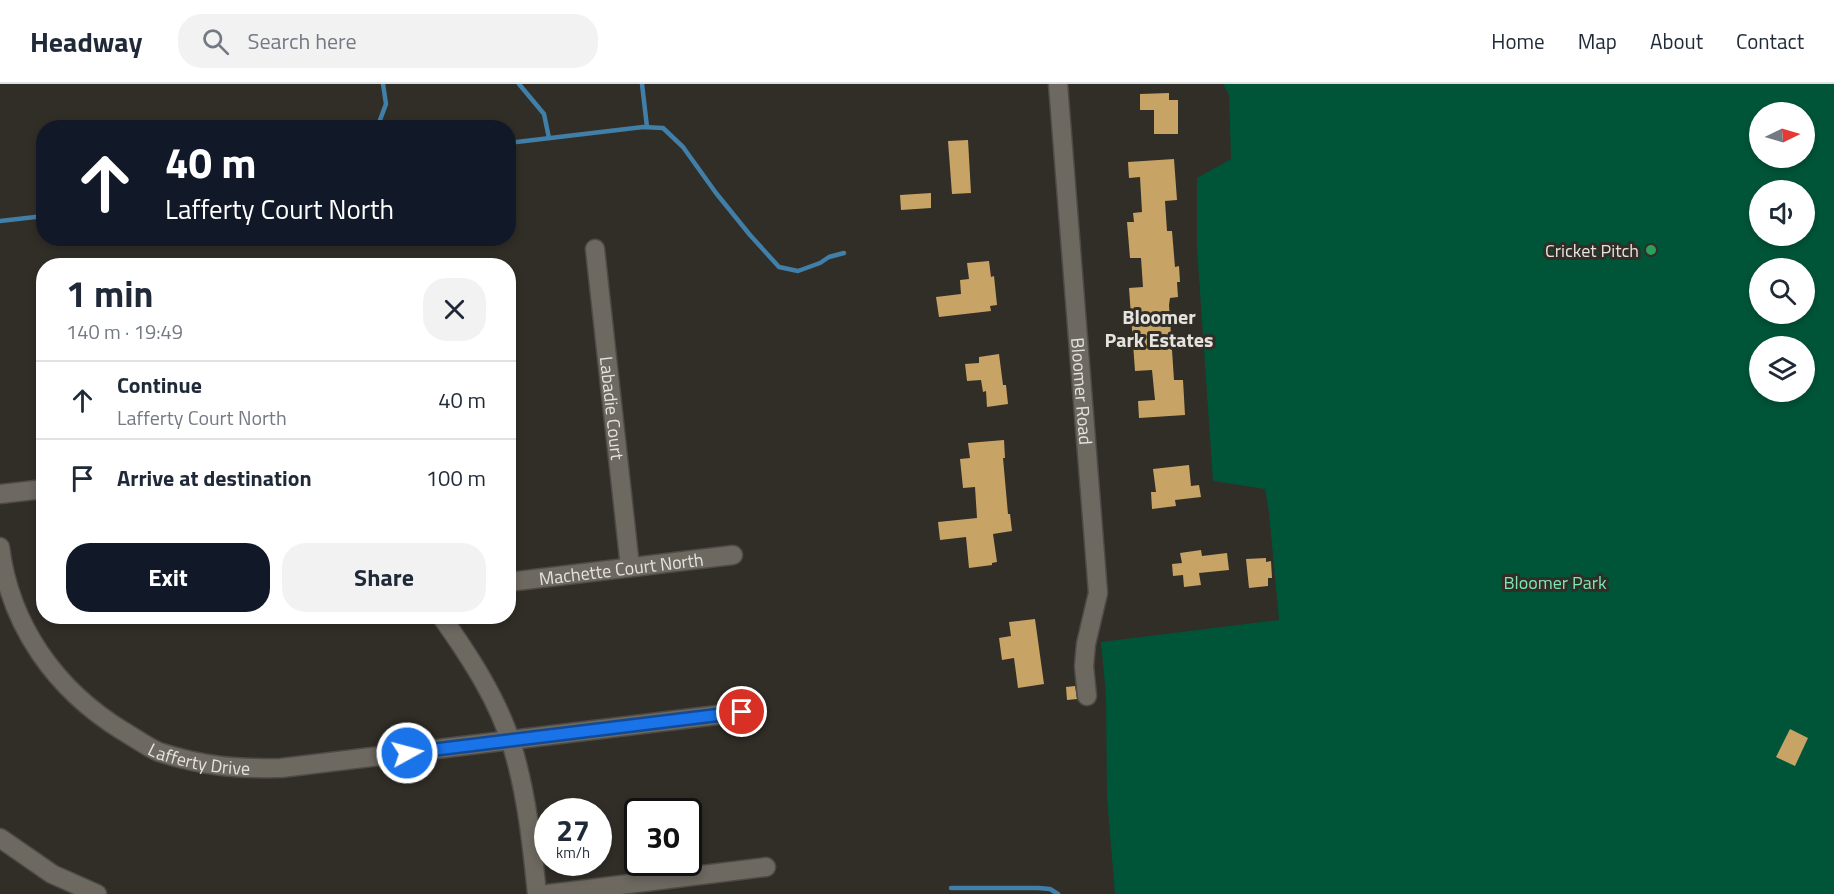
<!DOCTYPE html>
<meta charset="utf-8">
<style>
body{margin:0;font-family:"Titillium Web",sans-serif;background:#f2f2f3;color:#1f2937;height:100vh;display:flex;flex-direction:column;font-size:22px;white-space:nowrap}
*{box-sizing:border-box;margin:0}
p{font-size:20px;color:#747a83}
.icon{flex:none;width:33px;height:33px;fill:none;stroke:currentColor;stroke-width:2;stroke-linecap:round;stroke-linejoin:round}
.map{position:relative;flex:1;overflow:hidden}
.details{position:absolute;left:36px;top:174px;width:480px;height:366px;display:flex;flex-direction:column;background:#fff;border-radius:24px;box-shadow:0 3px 9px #0003}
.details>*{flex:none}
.top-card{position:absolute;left:36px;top:36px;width:480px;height:126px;border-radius:24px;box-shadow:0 3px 9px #0003;background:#111827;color:#fff;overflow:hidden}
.needle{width:39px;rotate:85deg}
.fabs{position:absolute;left:1749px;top:18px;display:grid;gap:12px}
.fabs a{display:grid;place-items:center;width:66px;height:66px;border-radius:50%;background:#fff;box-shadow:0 3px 9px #0003;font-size:30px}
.speed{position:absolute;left:534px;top:714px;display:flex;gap:12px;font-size:30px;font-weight:700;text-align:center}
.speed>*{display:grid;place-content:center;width:78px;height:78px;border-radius:50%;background:#fff;box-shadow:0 3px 9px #0003;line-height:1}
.speed small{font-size:15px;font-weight:400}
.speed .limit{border:3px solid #111;border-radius:9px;background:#fff;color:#111}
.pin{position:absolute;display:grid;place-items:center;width:51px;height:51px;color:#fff;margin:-26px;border:3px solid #fff;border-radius:50%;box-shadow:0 2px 6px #0007}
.me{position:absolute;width:66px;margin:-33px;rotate:83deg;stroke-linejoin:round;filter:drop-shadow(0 0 4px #0008)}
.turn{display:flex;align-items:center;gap:21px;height:126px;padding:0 30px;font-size:27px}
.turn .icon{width:78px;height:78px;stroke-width:2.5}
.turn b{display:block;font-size:42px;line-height:51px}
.round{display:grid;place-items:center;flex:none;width:63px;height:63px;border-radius:24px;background:#f2f2f3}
.overview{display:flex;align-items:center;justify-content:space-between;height:102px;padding:0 30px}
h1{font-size:36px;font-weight:700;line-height:45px}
.primary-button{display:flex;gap:12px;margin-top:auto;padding:12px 30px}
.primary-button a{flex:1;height:69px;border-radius:24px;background:#111827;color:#fff;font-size:24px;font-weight:700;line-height:69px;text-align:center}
.primary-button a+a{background:#f2f2f3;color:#1f2937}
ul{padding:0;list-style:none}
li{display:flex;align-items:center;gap:18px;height:78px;padding:0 30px;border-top:2px solid #e0e1e3}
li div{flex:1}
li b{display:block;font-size:22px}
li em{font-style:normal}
header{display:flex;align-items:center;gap:36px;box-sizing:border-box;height:84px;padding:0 30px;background:#fff;border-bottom:2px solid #e0e1e3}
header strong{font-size:28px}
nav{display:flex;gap:33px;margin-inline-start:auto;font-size:21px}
.search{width:420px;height:54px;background:#f2f2f3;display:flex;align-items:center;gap:15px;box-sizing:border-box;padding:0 21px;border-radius:24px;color:#747a83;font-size:22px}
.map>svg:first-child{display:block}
.green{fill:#005538;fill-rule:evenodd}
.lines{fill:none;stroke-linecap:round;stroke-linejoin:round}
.stream{stroke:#407fa8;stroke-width:4.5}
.building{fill:#c8a366}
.street-casing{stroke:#4e4b46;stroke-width:21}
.street{stroke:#6d6961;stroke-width:18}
.route-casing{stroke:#114b97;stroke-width:15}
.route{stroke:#1a73e8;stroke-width:10}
.leisure-dot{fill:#2e9e5b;stroke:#312d27;stroke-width:2}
.labels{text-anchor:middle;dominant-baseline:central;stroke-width:6;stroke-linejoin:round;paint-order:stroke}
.poi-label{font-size:18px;fill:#e6e3df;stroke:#312d27;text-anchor:end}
.street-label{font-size:18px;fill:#e6e3df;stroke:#312d27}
.park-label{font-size:18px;fill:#7fe6b5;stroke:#312d27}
.neighbourhood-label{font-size:20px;font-weight:bold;fill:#e6e3df;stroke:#312d27}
</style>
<header>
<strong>Headway</strong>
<div class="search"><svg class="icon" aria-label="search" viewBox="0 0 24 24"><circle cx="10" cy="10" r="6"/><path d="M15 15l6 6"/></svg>Search here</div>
<nav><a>Home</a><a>Map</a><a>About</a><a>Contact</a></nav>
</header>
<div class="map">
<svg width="1834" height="810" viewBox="0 0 1834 810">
<rect width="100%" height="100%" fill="#312d27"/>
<path class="green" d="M1223 0H1834V810H1115L1107 713 1106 611 1101 558 1279 536 1269 428 1265 405 1213 397 1197 164V94L1231 75 1229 11ZM1760 28H1804V74H1760ZM1760 106H1804V152H1760ZM1760 184H1804V230H1760ZM1760 262H1804V308H1760Z"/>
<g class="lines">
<g class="stream">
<path d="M519 0 544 30 549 54"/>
<path d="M642 0 647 43"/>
<path d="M377 44 386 20 383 0"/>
<path d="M508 59 643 43 663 44 683 63 716 109 750 151 779 183 798 187 820 179 829 173 844 169"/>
<path d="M0 137 44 132"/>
<path d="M951 804H1038L1050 805 1058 810"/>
</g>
</g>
<g class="building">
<path d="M1169 9V16H1178V50H1154V26H1140V10Z"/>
<path d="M968 56 971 109 952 110 948 57Z"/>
<path d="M1174 75 1177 116 1165 117 1167 147H1172L1175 183 1179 182 1180 198H1177L1178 213 1170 214 1169 221 1174 296H1183L1185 331 1139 334 1138 317 1155 316 1152 286 1135 287 1129 204 1143 203 1141 174H1130L1127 138H1134L1133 129 1142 128 1140 93 1129 94 1128 78Z"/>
<path d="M931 109V124L901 126 900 111Z"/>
<path d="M989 177 991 193 994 192 997 221 990 222 991 227 939 233 936 213 961 210 960 196 969 195 967 179Z"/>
<path d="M999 270 1003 301H1006L1008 320 987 323 986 307 983 308 981 296 967 297 965 280 979 279V273Z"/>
<path d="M1004 356 1005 374H1003L1008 430H1010L1012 447 993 450 997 478 992 479V481L969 484 966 453 940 456 938 438 977 434 975 403 963 404 960 375 970 374 968 359Z"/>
<path d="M1189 381 1191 402 1199 401 1201 413 1175 416 1176 422 1152 425 1151 408H1156L1153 385Z"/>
<path d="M1201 466 1202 472 1227 469 1229 486 1199 489 1201 501 1184 503 1183 491 1173 492 1172 480 1182 479 1180 469Z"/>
<path d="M1266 474V478L1271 477 1272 494H1268V502L1249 504 1246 475Z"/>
<path d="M1035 535 1044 600 1018 604 1014 574 1002 576 999 554 1011 552 1009 538Z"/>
<path d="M1075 602 1077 615 1067 616 1066 603Z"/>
<path d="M1790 645 1808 654 1795 682 1776 673Z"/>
</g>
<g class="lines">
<g class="street-casing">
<g id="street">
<path id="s1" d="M1058 0 1098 509 1086 560 1084 582 1087 612"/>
<path id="s2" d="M595 165 630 483"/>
<path d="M0 410 44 405"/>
<path id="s3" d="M0 463C10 542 56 606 123 647 135 654 147 663 159 668 202 682 236 685 281 684L742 628"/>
<path id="s4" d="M508 498 733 471"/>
<path d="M441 532C470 573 499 617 513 665 527 712 532 761 537 810"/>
<path d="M0 754 52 790 97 810"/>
<path d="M548 810 766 783"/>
</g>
</g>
<use href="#street" class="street"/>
</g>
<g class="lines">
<g class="route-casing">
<path id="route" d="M407 669 742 628"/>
</g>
<use href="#route" class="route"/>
</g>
<circle class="leisure-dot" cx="1651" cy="166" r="6"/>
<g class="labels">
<g class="poi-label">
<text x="1639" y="166">Cricket Pitch</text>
</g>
<g class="street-label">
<text stroke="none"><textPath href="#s1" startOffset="308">Bloomer Road</textPath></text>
<text stroke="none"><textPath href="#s2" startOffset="160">Labadie Court</textPath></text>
<text stroke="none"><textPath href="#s4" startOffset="114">Machette Court North</textPath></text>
<text stroke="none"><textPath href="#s3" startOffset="312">Lafferty Drive</textPath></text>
</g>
<g class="park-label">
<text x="1555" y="498">Bloomer Park</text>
</g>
<g class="neighbourhood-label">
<text x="1159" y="232">Bloomer<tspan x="1159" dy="23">Park Estates</tspan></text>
</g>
</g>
</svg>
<div class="fabs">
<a><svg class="needle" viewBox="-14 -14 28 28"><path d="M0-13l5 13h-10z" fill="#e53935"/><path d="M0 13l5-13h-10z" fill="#747a83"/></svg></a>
<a><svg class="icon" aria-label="sound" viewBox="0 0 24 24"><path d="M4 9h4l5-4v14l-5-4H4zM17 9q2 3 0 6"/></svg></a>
<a><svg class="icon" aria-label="search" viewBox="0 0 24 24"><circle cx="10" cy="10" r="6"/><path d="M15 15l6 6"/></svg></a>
<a><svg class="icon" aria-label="layers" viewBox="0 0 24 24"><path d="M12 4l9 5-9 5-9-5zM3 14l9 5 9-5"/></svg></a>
</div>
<div class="speed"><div>27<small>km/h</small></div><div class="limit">30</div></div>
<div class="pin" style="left:742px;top:628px;background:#d93025"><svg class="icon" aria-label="arrive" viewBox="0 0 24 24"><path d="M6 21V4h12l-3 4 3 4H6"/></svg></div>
<svg class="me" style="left:407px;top:669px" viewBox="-20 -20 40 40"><circle r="17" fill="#1a73e8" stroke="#fff" stroke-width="3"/><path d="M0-11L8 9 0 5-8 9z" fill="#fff"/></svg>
<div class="top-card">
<div class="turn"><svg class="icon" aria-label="ahead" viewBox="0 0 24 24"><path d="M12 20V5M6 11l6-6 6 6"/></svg><div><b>40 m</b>Lafferty Court North</div></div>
</div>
<section class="details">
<div class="overview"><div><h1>1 min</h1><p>140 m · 19:49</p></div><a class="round"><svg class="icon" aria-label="close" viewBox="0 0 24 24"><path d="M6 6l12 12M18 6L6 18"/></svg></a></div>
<ul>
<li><svg class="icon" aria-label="ahead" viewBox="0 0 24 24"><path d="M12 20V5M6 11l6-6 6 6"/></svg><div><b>Continue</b><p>Lafferty Court North</p></div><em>40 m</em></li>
<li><svg class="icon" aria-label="arrive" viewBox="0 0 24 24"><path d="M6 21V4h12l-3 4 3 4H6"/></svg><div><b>Arrive at destination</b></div><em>100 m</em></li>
</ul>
<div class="primary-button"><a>Exit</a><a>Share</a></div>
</section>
</div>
